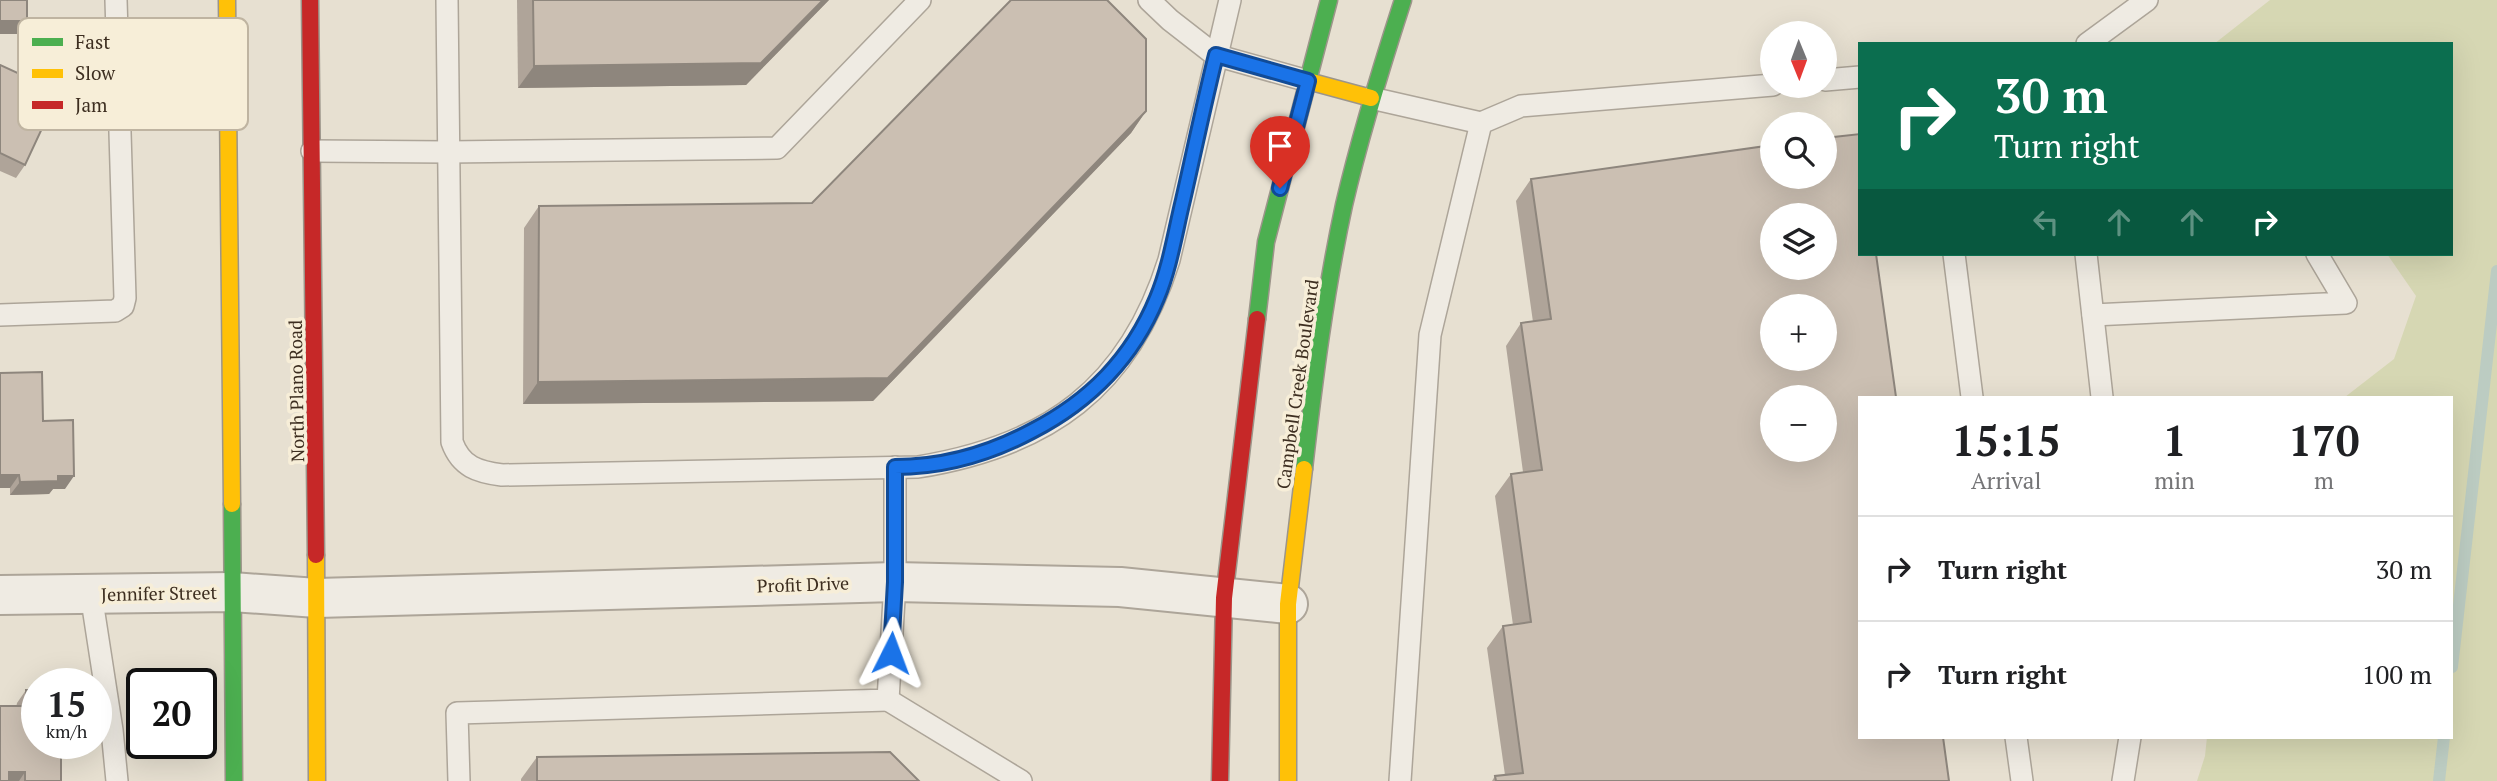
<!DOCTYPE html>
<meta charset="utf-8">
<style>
body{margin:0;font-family:"PT Serif",serif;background:#f2f2f2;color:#202124;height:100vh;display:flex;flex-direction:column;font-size:26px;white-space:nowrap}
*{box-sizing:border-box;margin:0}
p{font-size:23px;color:#757577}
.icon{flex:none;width:38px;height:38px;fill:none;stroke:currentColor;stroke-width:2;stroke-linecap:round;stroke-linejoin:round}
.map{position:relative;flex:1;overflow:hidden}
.details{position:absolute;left:1858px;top:396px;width:595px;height:343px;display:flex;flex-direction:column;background:#fff;border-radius:0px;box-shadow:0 7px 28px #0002}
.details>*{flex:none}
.banner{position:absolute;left:1858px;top:42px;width:595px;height:214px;border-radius:0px;box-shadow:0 7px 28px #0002;background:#0b6e4f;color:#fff;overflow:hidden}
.needle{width:46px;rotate:179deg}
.fabs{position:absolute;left:1760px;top:21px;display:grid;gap:14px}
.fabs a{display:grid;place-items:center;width:77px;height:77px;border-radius:50%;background:#fff;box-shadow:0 7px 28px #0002;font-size:35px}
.speed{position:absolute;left:21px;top:668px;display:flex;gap:14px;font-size:35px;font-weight:700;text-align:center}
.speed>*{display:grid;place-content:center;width:91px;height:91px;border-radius:50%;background:#fff;box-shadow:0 7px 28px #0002;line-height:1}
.speed small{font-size:18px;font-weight:400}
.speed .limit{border:4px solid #111;border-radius:10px;background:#fff;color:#111}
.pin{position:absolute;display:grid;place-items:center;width:60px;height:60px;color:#fff;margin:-72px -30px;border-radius:50% 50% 50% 0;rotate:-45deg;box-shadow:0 0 7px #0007}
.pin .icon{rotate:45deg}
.me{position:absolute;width:77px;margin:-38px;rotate:3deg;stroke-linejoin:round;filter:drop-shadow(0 0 5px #0008)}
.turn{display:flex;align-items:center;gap:24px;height:147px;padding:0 21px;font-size:32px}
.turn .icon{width:91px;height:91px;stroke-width:2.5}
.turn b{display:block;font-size:49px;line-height:60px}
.lanes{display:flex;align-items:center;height:66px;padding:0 21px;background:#0003;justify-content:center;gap:35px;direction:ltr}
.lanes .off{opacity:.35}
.eta{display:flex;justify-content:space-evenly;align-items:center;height:119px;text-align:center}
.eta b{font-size:42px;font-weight:700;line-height:49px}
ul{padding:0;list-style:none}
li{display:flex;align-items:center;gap:21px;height:105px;padding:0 21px;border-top:2px solid #e0e0e0}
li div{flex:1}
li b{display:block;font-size:26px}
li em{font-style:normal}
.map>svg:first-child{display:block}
.green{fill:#d6d7b3}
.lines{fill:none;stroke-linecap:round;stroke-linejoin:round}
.stream{stroke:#bcccc2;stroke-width:12}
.lane-casing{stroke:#ada599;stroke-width:24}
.street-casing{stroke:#ada599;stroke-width:42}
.fast-casing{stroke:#9c958a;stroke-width:19}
.slow-casing{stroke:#9c958a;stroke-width:19}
.jam-casing{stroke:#9c958a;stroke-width:19}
.lane{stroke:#efebe3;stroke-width:21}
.street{stroke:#efebe3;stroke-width:38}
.fast{stroke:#4caf50;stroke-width:16}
.slow{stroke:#ffc107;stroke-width:16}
.jam{stroke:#c62828;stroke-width:16}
.wall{fill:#afa499}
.shaded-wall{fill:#8e867d}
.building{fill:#cbbfb2;stroke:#8e867d;stroke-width:2;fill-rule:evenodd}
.route-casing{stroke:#114b97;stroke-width:18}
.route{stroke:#1a73e8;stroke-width:12}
.labels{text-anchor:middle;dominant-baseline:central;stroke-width:7;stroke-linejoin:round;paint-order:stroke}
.street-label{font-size:18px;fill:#3d2e20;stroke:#f7eed8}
.key{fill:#f7eed8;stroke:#bfb4a1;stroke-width:2}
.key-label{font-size:19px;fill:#3d2e20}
</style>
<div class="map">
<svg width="2497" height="781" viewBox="0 0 2497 781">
<rect width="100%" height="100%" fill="#e7e0d1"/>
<path class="green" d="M2270 0H2497V781H2197L2205 756 2207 737H2452V397H2345L2394 359 2416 296 2387 254H2452V44H2214Z"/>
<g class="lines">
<g class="stream">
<path d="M2452 667 2497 271"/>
<path d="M2439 781 2444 737"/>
</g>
<g class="lane-casing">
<g id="lane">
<path d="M447 0 452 442C461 467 478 472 502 475L918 467C1048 446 1129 388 1169 260L1230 0"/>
<path d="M1149 0 1170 20 1215 55 1308 81"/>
<path d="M2087 44 2147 0"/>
<path d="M1825 80 1860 77"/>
<path d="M1371 98 1481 123"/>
<path d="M312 151 448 152 777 148 920 0"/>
<path d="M1954 254 1972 397"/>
<path d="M2086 254 2102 397"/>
<path d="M0 315 115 311 123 306 125 298 116 0"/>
<path d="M2093 315 2346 303 2317 254"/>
<path d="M91 594 112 730 117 781"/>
<path d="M888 700 1021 781"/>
<path d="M2016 737 2022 781"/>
<path d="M459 781 457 713 888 700 895 582V467"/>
<path d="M1400 781 1430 335 1481 123 1521 106 1773 85"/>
<path d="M2123 781 2130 737"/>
</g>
</g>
<g class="street-casing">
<path id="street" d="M0 595 232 592 317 598 895 582 1120 587 1288 604"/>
</g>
<g class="fast-casing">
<g id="fast">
<path d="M1257 319 1266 242 1329 0"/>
<path d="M1304 469C1314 381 1325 293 1344 205 1360 136 1381 68 1403 0"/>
<path d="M232 504 234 781"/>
</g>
</g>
<g class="slow-casing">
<g id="slow">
<path d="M227 0 232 504"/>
<path d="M1308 81 1371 98"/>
<path d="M316 555 317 781"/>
<path d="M1288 781V604L1304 469"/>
</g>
</g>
<g class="jam-casing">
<g id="jam">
<path d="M310 0 316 555"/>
<path d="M1220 781 1224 598 1257 319"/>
</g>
</g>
<use href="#lane" class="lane"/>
<use href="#street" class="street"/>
<use href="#fast" class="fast"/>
<use href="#slow" class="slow"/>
<use href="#jam" class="jam"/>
</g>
<g class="wall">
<path d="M517 0H829L746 85 518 88Z"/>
<path d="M0 65 25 165 16 178 0 171Z"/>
<path d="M1146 111 1131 133 873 401 523 404 524 228 539 206 812 203Z"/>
<path d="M1531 179 1949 781H1492L1495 776 1505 775 1487 648 1503 626 1513 625 1495 496 1511 474 1523 472 1506 346 1521 323 1533 322 1516 201Z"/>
<path d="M0 373 43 421 65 489H53L49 494 10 495V488H0Z"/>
<path d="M26 690 61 781H0L17 703Z"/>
<path d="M537 757 919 781H521V779Z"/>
</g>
<g class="shaded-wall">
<path d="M823 0H829L746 85 518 88 534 66Z"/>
<path d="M0 21H27L17 34H0Z"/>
<path d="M1146 111 1131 133 873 401 523 404 538 382Z"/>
<path d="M0 475H19L10 488H0Z"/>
<path d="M58 476H74L65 489H53L49 494 10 495 20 482Z"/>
<path d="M9 772H25L19 781H3Z"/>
</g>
<g class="building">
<rect x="0" y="0" width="27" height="21"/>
<path d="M533 0H823L761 63 534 66Z"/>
<path d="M1011 0H1107L1146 39V111L888 378 538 382 539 206 812 203Z"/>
<path d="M0 65 59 92 25 165 0 153Z"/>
<path d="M1860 134V254H1876L1896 397H1860V737H1943L1949 781H1496L1495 776 1523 773 1503 626 1531 622 1511 474 1542 470 1521 323 1551 319 1531 179 1773 145V177H1825V138ZM1773 215H1825V268H1773ZM1773 306H1825V359H1773ZM1773 397H1825V450H1773Z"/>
<path d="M42 372 43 421 73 420 74 476H58V481L20 482 19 475H0V373Z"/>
<path d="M26 690H37V744H61V781H25V772H9V781H0V706H26Z"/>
<path d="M890 752 919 781H537V757Z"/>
</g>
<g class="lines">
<g class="route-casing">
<path id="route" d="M891 653 895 582V467C943 467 989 454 1032 431 1090 401 1132 359 1157 298 1170 267 1175 233 1183 200 1194 152 1204 103 1216 55L1308 81 1280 188"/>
</g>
<use href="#route" class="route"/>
</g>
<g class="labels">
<g class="street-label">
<text transform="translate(1297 384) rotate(-82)">Campbell Creek Boulevard</text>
<text transform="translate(296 391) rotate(-91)">North Plano Road</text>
<text transform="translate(803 584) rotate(-2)">Profit Drive</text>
<text transform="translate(159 593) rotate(-1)">Jennifer Street</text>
</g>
</g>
<rect x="18" y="18" width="230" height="112" rx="10" class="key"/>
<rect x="32" y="38" width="31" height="8" fill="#4caf50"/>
<rect x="32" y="69" width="31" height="9" fill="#ffc107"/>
<rect x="32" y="101" width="31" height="8" fill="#c62828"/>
<g class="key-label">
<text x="75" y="49">Fast</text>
<text x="75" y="80">Slow</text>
<text x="75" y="112">Jam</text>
</g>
</svg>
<div class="fabs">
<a><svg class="needle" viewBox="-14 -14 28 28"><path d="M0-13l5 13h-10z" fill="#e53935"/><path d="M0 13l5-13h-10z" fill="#757577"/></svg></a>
<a><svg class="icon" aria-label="search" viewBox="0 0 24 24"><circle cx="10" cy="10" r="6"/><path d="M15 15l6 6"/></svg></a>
<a><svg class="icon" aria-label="layers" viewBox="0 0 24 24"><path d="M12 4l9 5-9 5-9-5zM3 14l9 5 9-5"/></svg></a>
<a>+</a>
<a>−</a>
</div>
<div class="speed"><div>15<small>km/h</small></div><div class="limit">20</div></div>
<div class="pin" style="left:1280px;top:188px;background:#d93025"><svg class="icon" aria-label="arrive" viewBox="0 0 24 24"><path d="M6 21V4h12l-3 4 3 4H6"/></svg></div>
<svg class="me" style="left:891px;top:653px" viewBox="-20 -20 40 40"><path d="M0-17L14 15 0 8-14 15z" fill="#1a73e8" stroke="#fff" stroke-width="4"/></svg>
<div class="banner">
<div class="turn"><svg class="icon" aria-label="right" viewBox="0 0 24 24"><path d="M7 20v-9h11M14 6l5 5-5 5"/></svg><div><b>30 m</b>Turn right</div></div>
<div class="lanes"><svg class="icon off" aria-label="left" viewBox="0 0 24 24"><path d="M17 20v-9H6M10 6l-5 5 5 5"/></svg><svg class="icon off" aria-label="ahead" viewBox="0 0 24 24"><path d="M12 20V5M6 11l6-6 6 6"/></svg><svg class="icon off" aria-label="ahead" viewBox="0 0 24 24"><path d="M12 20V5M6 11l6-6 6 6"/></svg><svg class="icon" aria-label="right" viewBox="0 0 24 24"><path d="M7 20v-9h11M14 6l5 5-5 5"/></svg></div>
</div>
<section class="details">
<div class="eta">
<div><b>15:15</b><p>Arrival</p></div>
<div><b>1</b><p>min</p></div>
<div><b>170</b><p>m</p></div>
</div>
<ul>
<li><svg class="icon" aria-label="right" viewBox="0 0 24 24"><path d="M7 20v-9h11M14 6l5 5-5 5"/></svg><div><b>Turn right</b></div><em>30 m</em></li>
<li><svg class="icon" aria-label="right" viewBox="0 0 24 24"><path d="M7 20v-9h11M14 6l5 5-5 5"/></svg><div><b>Turn right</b></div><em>100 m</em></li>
</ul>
</section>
</div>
